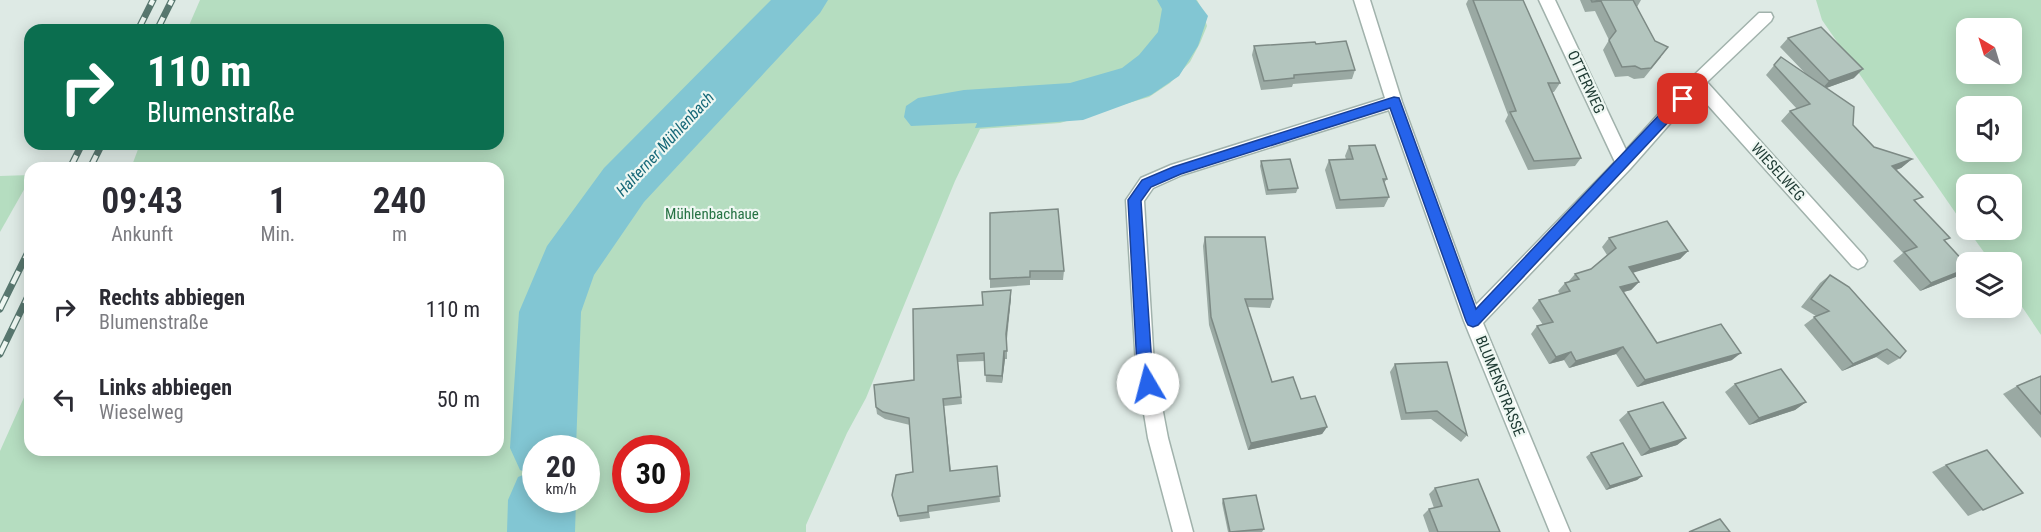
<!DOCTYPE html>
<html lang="de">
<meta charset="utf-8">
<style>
body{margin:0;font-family:"Roboto Condensed",sans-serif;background:#f7f7f7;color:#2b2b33;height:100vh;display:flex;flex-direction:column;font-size:22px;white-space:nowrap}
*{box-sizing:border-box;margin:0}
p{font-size:20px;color:#7c7c81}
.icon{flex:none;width:33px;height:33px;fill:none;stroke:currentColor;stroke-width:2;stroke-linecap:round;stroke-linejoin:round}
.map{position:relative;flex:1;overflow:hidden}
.side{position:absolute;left:24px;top:162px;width:480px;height:294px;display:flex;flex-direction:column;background:#fff;border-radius:18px;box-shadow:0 3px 15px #0003}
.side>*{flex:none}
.guide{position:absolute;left:24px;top:24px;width:480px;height:126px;border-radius:18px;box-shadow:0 3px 15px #0003;background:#0b6e4f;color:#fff;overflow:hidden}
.needle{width:39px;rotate:322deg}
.tools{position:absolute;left:1956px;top:18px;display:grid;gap:12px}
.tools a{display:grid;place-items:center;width:66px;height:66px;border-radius:12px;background:#fff;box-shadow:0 3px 15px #0003;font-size:30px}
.speed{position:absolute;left:522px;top:435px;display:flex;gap:12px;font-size:30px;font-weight:700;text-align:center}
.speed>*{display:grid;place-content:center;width:78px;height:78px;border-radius:50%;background:#fff;box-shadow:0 3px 15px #0003;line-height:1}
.speed small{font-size:15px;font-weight:400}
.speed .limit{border:9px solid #d22;background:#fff;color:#111}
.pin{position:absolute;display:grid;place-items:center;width:51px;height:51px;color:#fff;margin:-26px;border-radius:12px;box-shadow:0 3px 9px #0006}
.me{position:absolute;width:66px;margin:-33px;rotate:352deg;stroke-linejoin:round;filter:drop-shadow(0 0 4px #0008)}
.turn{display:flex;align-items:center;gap:21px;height:126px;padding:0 24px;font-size:27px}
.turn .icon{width:78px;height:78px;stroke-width:2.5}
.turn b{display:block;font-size:42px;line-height:51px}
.eta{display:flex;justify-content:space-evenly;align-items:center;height:102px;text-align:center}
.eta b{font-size:36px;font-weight:600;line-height:42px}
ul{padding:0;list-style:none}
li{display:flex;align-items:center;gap:18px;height:90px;padding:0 24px}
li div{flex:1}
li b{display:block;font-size:22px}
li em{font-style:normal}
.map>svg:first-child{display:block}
.green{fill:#b5ddc0;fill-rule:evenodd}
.water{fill:#82c6d3}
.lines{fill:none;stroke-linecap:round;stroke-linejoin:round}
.river{fill:#82c6d3;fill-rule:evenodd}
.minor-casing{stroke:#a1b2ac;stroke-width:3}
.minor{fill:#fff;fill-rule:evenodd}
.rail-casing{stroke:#58776f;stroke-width:7}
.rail{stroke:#eef7f2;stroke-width:4.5;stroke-dasharray:14;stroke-linecap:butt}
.wall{fill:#9aa9a3}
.shaded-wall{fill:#7d8a85}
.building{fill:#b3c5be;stroke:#7d8a85;stroke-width:1.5}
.route{fill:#2563eb;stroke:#184099;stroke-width:1.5}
.labels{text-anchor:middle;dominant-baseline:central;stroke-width:4.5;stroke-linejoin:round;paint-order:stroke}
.street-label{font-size:15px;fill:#1e3a33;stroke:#eef7f2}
.park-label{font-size:15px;fill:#277345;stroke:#eef7f2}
.water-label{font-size:16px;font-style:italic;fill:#166878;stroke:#eef7f2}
</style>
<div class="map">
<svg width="2041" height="532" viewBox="0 0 2041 532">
<rect width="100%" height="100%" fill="#deeae5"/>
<g class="green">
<path d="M200 0H1197L1202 9 1207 26 1200 43 1190 62 1170 83 1149 97 1060 123 980 129 955 181 866 398 847 433 806 525V532H0V451L30 384V450H498V168H131L140 144H498V30H187ZM536 448H586V500H536ZM626 448H676V500H626Z"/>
<path d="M1816 0H2041V335L2012 292V262H1991L1968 230H2012V184H1966V228L1822 20ZM1966 28H2012V74H1966ZM1966 106H2012V152H1966Z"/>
<path d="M30 175V179L0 232V176Z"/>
</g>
<path class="water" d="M1157 0H1196L1208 16 1198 46 1179 76 1151 95 1083 120 975 128 977 123 911 126 904 117 906 106 918 98 964 90 1070 83 1122 68 1139 55 1158 32 1162 9Z"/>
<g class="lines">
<path class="river" d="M771 0H828L820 13 644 202 594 275 581 312 576 448H536V500H576L575 532H507L508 500 518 477 528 473 520 470 510 448 519 312 547 246 604 168Z"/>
<g class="minor-casing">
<path id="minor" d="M1354 0H1370L1402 102 1476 305 1615 162 1539 0H1555L1626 150 1691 78 1759 13H1771L1773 17 1771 21 1707 82 1864 256 1867 261 1864 266 1858 269 1852 266 1697 93 1630 169 1483 323 1570 532H1550L1464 321 1389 110 1182 175 1153 188 1144 201 1154 365 1168 438 1193 532H1173L1148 438 1136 365 1126 200 1141 178 1171 165 1385 98Z"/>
</g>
<use href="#minor" class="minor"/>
<g class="rail-casing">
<g id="rail">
<path d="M138 30 153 0"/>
<path d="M157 30 172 0"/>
<path d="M70 168 82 144"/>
<path d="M90 168 102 144"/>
<path d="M0 309 30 248"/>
<path d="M0 354 30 292"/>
</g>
</g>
<use href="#rail" class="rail"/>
</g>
<g class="wall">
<path d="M1468 0H1523L1560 83 1554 92H1552L1581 158 1575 166 1528 170 1505 121 1508 115 1466 4Z"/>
<path d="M1580 0H1641L1637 7 1661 57 1644 78 1634 79 1628 76 1615 77 1603 50 1609 40 1595 11 1585 12Z"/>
<path d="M1788 38 1854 78 1826 88 1853 125 1874 147 1912 159 1901 168 1896 170 1916 202 1945 241 1958 276 1920 291 1893 261 1903 253 1781 121 1790 111 1797 109 1766 75 1781 57 1806 74 1780 47Z"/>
<path d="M1316 44 1355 70 1352 79 1293 84 1292 87 1261 90 1252 55 1254 46Z"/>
<path d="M1349 146 1387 179 1384 183 1389 197 1384 207 1336 209 1325 170 1329 160 1346 159 1345 156Z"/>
<path d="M1261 161 1298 188 1296 193 1266 195 1260 166Z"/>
<path d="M990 213 1064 271 1063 280H1030V285L990 288Z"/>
<path d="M1205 237 1273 299 1270 308 1247 307 1272 382 1301 399 1327 427 1322 434 1248 450 1209 325 1203 246Z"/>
<path d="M1609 238 1688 251 1680 259 1633 272 1639 282 1631 290 1623 292 1657 343 1732 360 1637 387 1616 354 1569 368 1564 360 1549 364 1531 334 1537 326 1543 325 1532 308 1539 300 1560 294 1558 291 1565 283 1568 282 1575 274 1591 269 1607 255 1602 247Z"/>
<path d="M1830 275 1900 358 1888 365 1876 357 1842 371 1804 325 1816 316 1801 307 1820 283Z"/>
<path d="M1011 290V298L1007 339V359H1005L1002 383 986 382 985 361 958 362 962 404 944 406 951 471 997 466 1000 502 929 512 930 518 900 522 892 495 913 472 910 425 885 419 877 414 876 407 914 380Z"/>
<path d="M1395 364 1467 435 1461 442 1431 419 1401 420 1390 372Z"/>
<path d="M2041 376V438L2003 394 2017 386Z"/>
<path d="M1735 384 1806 402 1795 410 1749 425 1725 392Z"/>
<path d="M1628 412 1686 438 1677 445 1641 456 1619 420Z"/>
<path d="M1591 453 1642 476 1637 480 1606 490 1586 457Z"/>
<path d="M1946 465 2008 499 1968 516 1932 472Z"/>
<path d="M1435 488 1500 532H1429L1423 515 1429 509 1434 508 1429 494Z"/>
<path d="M1223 499 1264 529 1262 532H1228L1222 503Z"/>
</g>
<g class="shaded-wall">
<path d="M1863 69 1854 78 1821 90 1829 81Z"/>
<path d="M1912 159 1901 168 1882 175 1892 166Z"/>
<path d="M1688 251 1680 259 1622 276 1629 267Z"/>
<path d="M1966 269V270L1958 276 1920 291 1931 283Z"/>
<path d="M1639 282 1631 290 1612 295 1620 287Z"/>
<path d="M1011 290V298L1006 341V334Z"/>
<path d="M1623 347 1616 354 1569 368 1576 361Z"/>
<path d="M1887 349 1876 357 1842 371 1853 364Z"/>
<path d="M1004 351 1005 359 1002 383V376Z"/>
<path d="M1571 352 1564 360 1549 364 1556 357Z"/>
<path d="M1741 353 1732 360 1637 387 1645 380Z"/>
<path d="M1806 402 1795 410 1749 425 1759 418Z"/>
<path d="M1327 427 1322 434 1248 450 1251 443Z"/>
<path d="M1686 438 1677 445 1641 456 1650 449Z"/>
<path d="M1642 476 1637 480 1606 490 1610 486Z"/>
</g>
<g class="building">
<path d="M1473 0H1523L1560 83H1548L1581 158 1534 161 1510 112 1516 111Z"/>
<path d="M1591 0H1633L1655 41 1668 47 1651 68 1641 69 1635 66 1622 67 1609 40 1616 31 1601 1 1592 2Z"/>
<path d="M1821 27 1863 69 1829 81 1788 38Z"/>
<path d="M1346 41 1355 70 1294 75V78L1264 81 1254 46 1315 42 1316 44Z"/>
<path d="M1781 57 1854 107 1853 125 1874 147 1912 159 1892 166 1923 197 1914 200 1950 238 1944 240 1966 264V269L1931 283 1904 252 1917 247 1790 111 1810 104 1774 65Z"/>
<path d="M1375 145 1387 179H1383L1389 197 1340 200 1329 160 1353 159 1349 146Z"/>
<path d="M1290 159 1298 188 1268 190 1261 161Z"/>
<path d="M1058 209 1064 271H1030V277L990 279V213Z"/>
<path d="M1667 221 1688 251 1629 267 1639 282 1620 287 1657 343 1721 324 1741 353 1645 380 1623 347 1576 361 1571 352 1556 357 1537 326 1553 322 1539 300 1570 291 1565 283 1579 279 1575 274 1591 269 1616 248 1609 238Z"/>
<path d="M1205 237H1265L1273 299H1245L1272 382 1293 377 1301 399 1315 396 1327 427 1251 443 1211 317Z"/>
<path d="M1830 275 1849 287 1906 351 1900 358 1887 349 1853 364 1814 317 1829 311 1811 299Z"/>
<path d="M1011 290 1006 334 1007 351H1004L1002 376 985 375 984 353 957 355 961 397 943 399 950 471 997 466 1000 496 928 506V512L898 516 892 495 896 475 913 472 909 418 883 412 876 407 874 385 914 380 913 309 983 305 982 292Z"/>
<path d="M1447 362 1467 435 1437 411 1406 413 1395 364Z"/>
<path d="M1781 369 1806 402 1759 418 1735 384Z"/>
<path d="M2041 376V414L2017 386Z"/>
<path d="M1663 402 1686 438 1650 449 1628 412Z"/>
<path d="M1623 443 1642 476 1610 486 1591 453Z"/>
<path d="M1987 450 2023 493 1983 510 1946 465Z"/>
<path d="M1478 479 1500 532H1438L1429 509 1442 506 1435 488Z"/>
<path d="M1256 495 1264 529 1230 532 1223 499Z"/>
<path d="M1720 519 1730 532H1689Z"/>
</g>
<path class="route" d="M1683 94 1689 99 1687 102 1478 325 1473 327 1468 325 1466 321 1390 108 1181 174 1151 187 1141 201 1152 366 1155 384 1153 388 1148 390 1143 388 1137 366 1128 200 1142 180 1173 167 1394 97 1399 98 1476 309 1678 95Z"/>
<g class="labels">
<g class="street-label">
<text transform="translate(1586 82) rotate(65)">OTTERWEG</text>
<text transform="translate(1778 172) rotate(48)">WIESELWEG</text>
<text transform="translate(1500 386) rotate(68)">BLUMENSTRASSE</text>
</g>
<g class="park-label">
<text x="712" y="214">Mühlenbachaue</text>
</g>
<g class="water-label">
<text transform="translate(665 144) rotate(-47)">Halterner Mühlenbach</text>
</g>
</g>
</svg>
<div class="tools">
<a><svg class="needle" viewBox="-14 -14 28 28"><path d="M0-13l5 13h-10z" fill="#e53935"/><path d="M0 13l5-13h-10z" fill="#7c7c81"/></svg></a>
<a><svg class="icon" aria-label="sound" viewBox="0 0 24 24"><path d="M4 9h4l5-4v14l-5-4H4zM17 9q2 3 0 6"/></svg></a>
<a><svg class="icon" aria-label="search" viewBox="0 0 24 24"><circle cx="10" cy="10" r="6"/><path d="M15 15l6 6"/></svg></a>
<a><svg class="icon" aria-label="layers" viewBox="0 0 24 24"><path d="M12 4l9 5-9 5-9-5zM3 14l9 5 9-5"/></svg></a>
</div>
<div class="speed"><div>20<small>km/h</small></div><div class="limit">30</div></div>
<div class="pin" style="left:1683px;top:99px;background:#d93025"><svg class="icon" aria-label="arrive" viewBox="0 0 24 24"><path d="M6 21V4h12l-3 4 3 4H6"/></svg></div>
<svg class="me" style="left:1148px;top:384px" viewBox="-20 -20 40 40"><circle r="19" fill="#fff"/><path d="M0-13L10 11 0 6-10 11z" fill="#2563eb"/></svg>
<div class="guide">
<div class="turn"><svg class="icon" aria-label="right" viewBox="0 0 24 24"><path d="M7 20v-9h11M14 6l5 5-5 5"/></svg><div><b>110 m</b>Blumenstraße</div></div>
</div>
<section class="side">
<div class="eta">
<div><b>09:43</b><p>Ankunft</p></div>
<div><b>1</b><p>Min.</p></div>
<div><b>240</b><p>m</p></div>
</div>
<ul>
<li><svg class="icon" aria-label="right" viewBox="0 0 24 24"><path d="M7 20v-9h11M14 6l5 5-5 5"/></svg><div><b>Rechts abbiegen</b><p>Blumenstraße</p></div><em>110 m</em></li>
<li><svg class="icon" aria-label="left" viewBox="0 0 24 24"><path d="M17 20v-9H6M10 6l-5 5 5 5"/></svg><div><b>Links abbiegen</b><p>Wieselweg</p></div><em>50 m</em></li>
</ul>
</section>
</div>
